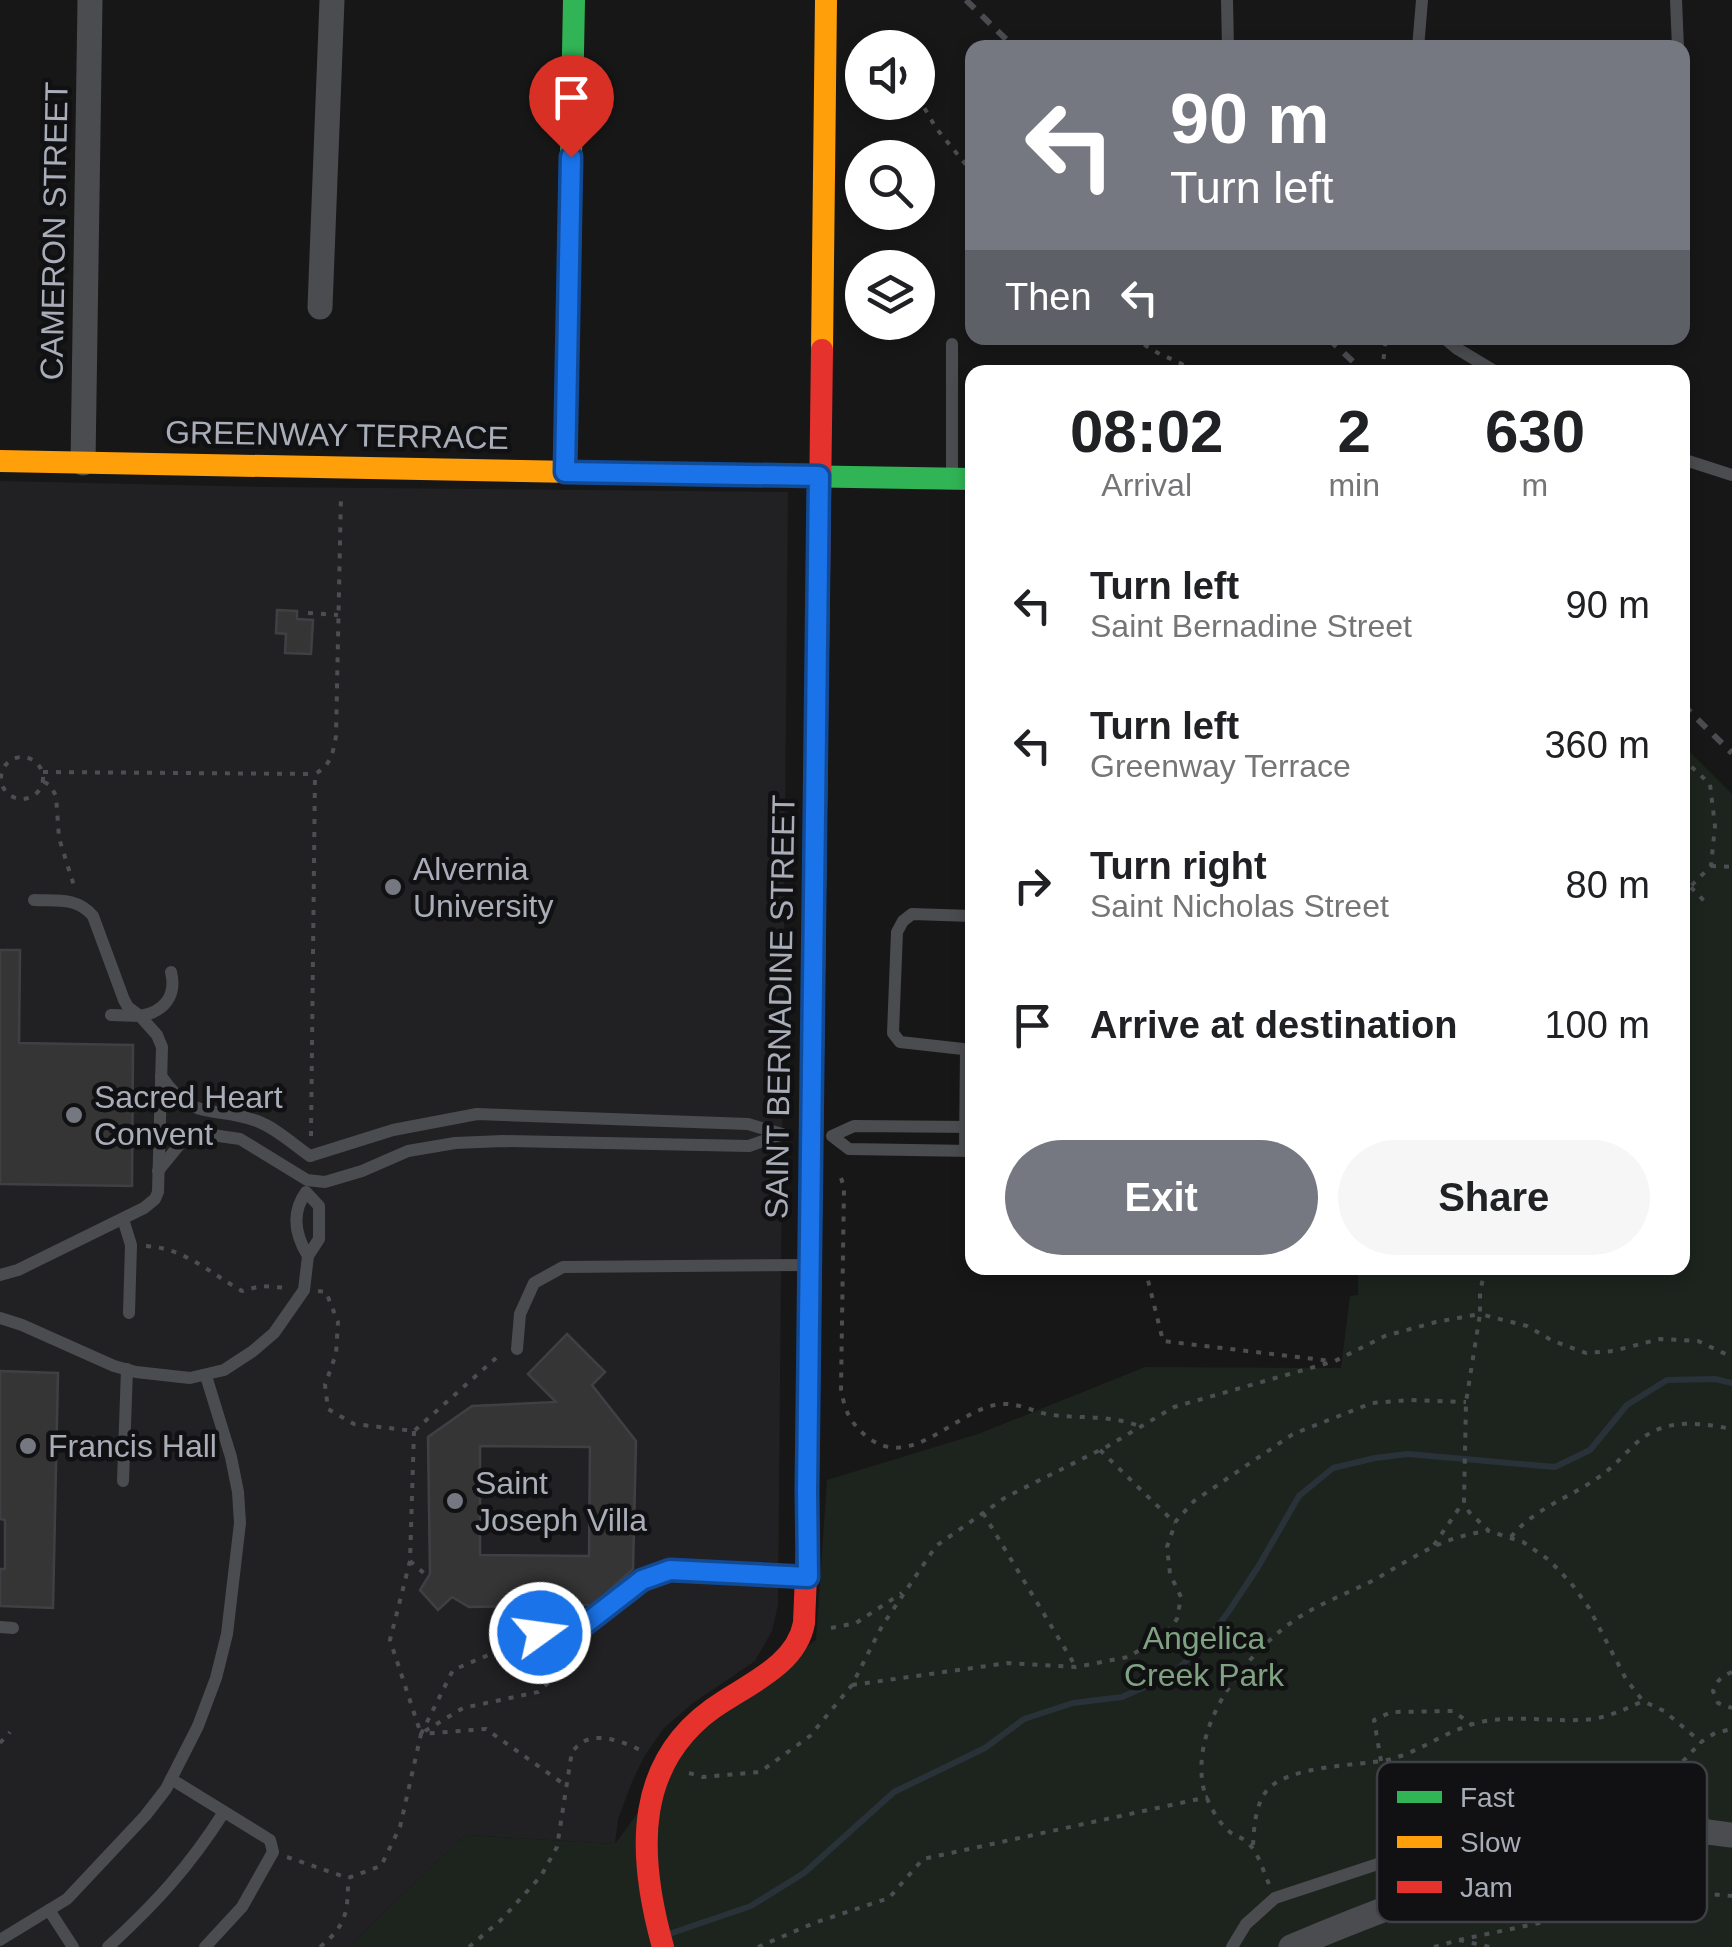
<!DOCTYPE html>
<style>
body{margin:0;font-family:Helvetica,sans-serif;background:#f6f6f6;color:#202124;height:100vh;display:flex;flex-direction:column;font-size:38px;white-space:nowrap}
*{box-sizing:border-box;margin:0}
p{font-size:32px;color:#757577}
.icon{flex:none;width:55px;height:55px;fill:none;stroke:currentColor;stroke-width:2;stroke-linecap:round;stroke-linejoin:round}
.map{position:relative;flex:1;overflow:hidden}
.details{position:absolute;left:965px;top:365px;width:725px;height:910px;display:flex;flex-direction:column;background:#fff;border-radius:20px;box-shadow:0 5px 15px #0003}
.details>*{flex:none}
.banner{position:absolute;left:965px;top:40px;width:725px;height:305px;border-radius:20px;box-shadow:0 5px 15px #0003;background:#757880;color:#fff;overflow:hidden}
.fabs{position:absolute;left:845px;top:30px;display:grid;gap:20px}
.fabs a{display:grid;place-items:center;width:90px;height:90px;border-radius:50%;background:#fff;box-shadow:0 5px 15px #0003;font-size:50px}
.pin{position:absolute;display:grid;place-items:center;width:85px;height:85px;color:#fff;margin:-102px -42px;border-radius:50% 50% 50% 0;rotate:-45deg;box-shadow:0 0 10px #0007}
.pin .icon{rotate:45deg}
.me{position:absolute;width:110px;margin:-55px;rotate:76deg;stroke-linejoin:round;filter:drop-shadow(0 0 8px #0008)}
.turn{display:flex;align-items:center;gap:35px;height:210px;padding:0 40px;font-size:45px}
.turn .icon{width:130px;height:130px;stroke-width:2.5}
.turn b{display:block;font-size:70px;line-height:85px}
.then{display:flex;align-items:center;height:95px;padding:0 40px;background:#0003;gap:20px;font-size:38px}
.eta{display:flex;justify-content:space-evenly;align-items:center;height:170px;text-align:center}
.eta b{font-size:60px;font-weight:700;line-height:70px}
.primary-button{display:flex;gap:20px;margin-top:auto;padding:20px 40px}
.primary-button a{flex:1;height:115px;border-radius:60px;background:#757880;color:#fff;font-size:40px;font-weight:700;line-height:115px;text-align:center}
.primary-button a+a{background:#f6f6f6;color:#202124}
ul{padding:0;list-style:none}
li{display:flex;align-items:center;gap:30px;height:140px;padding:0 40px}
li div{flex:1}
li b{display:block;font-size:38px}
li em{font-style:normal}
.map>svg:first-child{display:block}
.built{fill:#212123}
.green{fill:#1d241e}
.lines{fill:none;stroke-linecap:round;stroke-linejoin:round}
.stream{stroke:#2a3239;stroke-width:6}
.building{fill:#353536;stroke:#3f4043;stroke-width:2.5;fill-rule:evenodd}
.path{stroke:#4d4e52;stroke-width:4;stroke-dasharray:5 8;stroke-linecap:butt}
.lane{stroke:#4b4c50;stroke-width:12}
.street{stroke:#4b4c50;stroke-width:25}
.fast{stroke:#30b455;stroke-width:22}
.slow{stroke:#ff9f0a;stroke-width:22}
.jam{stroke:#e5322d;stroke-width:22}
.rail{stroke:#4b4c4f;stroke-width:6;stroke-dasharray:12 10;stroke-linecap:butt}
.route-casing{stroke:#114b97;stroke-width:25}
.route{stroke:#1a73e8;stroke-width:18}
.poi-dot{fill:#757880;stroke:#111113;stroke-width:4}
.labels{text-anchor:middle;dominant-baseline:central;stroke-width:9;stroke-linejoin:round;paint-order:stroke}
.street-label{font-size:32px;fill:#a8adb8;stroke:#111113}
.poi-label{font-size:32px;fill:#a8adb8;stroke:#111113;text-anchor:start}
.park-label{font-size:32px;fill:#7fa381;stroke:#111113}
.key{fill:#111113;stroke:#3e4045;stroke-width:2.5}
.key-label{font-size:28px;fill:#a8adb8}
</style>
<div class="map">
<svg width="1732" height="1947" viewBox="0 0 1732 1947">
<rect width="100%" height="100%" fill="#171717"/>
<path class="built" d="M0 481 269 487 788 492 778 1605 772 1631 755 1661 693 1703 663 1729 644 1757 632 1782 618 1819 615 1844 465 1835 348 1947H0Z"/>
<path class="green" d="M1683 745 1732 794V1947H348L465 1835 615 1844 690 1741 816 1640 827 1480 981 1433 1145 1367 1341 1368 1350 1296 1358 1295V1268H1682Z"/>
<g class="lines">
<path class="stream" d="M669 1934 751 1906 804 1873 894 1792 985 1748 1024 1719 1073 1703 1122 1697 1172 1675 1208 1639 1229 1611 1258 1567 1299 1496 1333 1468 1375 1458 1408 1454 1555 1467 1590 1450 1627 1405 1667 1380 1715 1379 1732 1383"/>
</g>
<g class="building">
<path d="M277 610 297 611V619L313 620 311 654 285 653 286 634 276 633Z"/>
<path d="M0 950H20L19 1043 133 1045 132 1186 0 1184Z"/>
<path d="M567 1334 605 1372 592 1385 636 1441 633 1569 593 1605 469 1607 452 1597 438 1610 420 1590 430 1574 428 1437 472 1406 556 1402 528 1374ZM480 1446 590 1447 589 1556 480 1555Z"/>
<path d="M0 1371 58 1373 53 1608 0 1606V1569H5V1520L0 1519Z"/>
</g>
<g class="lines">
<g class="path">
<path d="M852 52 867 45 872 48"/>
<path d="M918 97 936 128 972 172"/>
<path d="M1133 338 1158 353 1182 364 1187 372"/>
<path d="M1382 372 1386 338"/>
<path d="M308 613 338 615"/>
<circle cx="22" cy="778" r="21"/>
<path d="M1682 758 1710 784 1715 826 1711 866 1682 895"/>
<path d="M43 772 315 774"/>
<path d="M44 782 50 785 56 796 59 838 75 889"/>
<path d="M1711 866 1732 867"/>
<path d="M1682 878 1708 905"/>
<path d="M311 1136 315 774C331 765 333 753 336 736L341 495"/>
<path d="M841 1178 844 1187 841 1389C845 1411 849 1421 866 1436 912 1474 957 1407 1002 1404 1018 1403 1032 1411 1047 1414 1067 1418 1089 1416 1110 1419 1120 1420 1130 1423 1140 1426"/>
<path d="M146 1246C184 1248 210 1273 242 1291L261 1286 288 1288"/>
<path d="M1145 1268 1163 1341 1331 1361"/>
<path d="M1485 1268 1480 1293V1314L1527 1326 1551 1340 1586 1353 1613 1351 1660 1339 1698 1341 1732 1357"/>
<path d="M318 1291 326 1292 338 1322 336 1354 325 1385 328 1409 354 1424 414 1431 496 1358"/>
<path d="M414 1431 410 1561 426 1575"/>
<path d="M1100 1450 1175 1523"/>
<path d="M983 1513 1076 1667"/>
<path d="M1511 1537C1536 1506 1576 1496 1607 1471 1626 1456 1638 1435 1662 1428 1684 1420 1710 1425 1732 1429"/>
<path d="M1434 1545 1464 1501"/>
<path d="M410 1561 390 1640 421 1734"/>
<path d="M831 1628 856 1623 902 1593"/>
<path d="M1732 1672C1722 1676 1716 1681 1713 1691L1718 1703 1732 1708"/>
<path d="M852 1685 1008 1663 1076 1667 1128 1657 1163 1636 1177 1619 1181 1597 1170 1574 1167 1547 1176 1521 1194 1501 1293 1434 1372 1403 1410 1400 1466 1402"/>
<path d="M425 1731 463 1708 538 1692 583 1652 586 1643"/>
<path d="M421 1734 453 1670 526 1639"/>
<path d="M0 1743 10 1732"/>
<path d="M1381 1761 1374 1720 1391 1712 1453 1711 1472 1725"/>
<path d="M1674 1771 1701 1742"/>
<path d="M689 1773 703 1777 760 1772 810 1736 852 1685 882 1626 936 1546 1006 1497 1108 1446 1174 1407 1335 1361 1385 1336 1436 1322 1480 1314 1466 1402 1464 1501 1469 1512 1489 1531 1523 1542 1549 1560 1571 1583 1589 1608 1626 1679 1643 1701 1664 1711 1701 1742 1715 1733 1732 1729"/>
<path d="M1253 1845C1254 1828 1255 1808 1265 1793 1284 1765 1357 1766 1387 1760 1422 1752 1450 1727 1486 1721 1521 1715 1558 1723 1593 1719 1611 1716 1626 1709 1643 1701"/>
<path d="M287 1857 348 1878 381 1866 400 1827 421 1734 486 1729 565 1785"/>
<path d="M1269 1884C1263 1871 1259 1854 1249 1844 1243 1837 1236 1837 1230 1832 1218 1823 1206 1800 1203 1786 1191 1721 1249 1649 1301 1616 1325 1601 1351 1592 1376 1579 1416 1556 1440 1538 1487 1531"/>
<path d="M1459 1940 1577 1915 1709 1894 1732 1896"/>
<path d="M320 1947C347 1925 348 1911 348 1878"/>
<path d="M469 1947 501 1920 541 1876 557 1847 572 1751C577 1747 581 1742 587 1740 603 1734 626 1743 640 1750"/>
<path d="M758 1947 814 1923 889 1898 923 1859 1208 1797"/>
<path d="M1434 1947 1459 1940 1490 1947"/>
</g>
<g class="lane">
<path d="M1227 0 1228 48"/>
<path d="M1676 0 1678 48"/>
<path d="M1418 48 1422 0"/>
<path d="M1444 338 1456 348 1496 372"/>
<path d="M1682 459 1732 475"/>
<path d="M952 476V344"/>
<path d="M34 900C57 901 77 897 93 916L124 1000 128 1007 140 1016C164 1012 177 996 171 972"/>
<path d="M972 916 912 914 903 921 897 932 893 1033 900 1042 972 1050"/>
<path d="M161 1076C193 1123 213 1105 257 1121 276 1128 294 1145 310 1156"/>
<path d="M972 1127 854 1126 832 1136 849 1149 972 1151"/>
<path d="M965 1151 966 1050"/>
<path d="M158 1171 180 1144 191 1137 205 1134 240 1139 307 1180 325 1182 362 1171 408 1151 455 1143 503 1141 749 1146 782 1134 748 1124 477 1114 393 1130 310 1156"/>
<path d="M123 1219 131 1245 129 1313"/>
<path d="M0 1275 18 1270 144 1208 155 1199 158 1192 162 1047 157 1035 140 1016 111 1015"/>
<path d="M0 1318 22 1325 114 1366 136 1372 190 1378 224 1370 253 1351 274 1333 304 1290 308 1256 319 1239V1206L306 1192C291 1213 295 1235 308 1256"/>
<path d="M517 1349 520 1314 534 1283 563 1267 807 1265"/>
<path d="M123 1481 127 1369"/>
<path d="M0 1627 13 1628"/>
<path d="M540 1633 560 1632 584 1625 642 1580 670 1570 805 1577"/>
<path d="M171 1779 270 1840 273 1852 242 1907 205 1947"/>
<path d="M49 1910 73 1947"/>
<path d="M0 1940 67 1899 145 1816 166 1789 198 1726 216 1678 227 1634 240 1523 238 1492 231 1457 206 1376"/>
<path d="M108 1947C156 1903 189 1867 224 1812"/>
<path d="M1232 1947 1246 1924 1275 1898 1629 1781 1672 1788 1694 1803 1709 1833"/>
</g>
<g class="street">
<path d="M320 307 332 0"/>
<path d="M83 463 90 0"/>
<path d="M1291 1947C1385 1907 1481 1871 1580 1848 1618 1839 1656 1831 1694 1831 1707 1831 1719 1834 1732 1835"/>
</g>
<g class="fast">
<path d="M565 471 574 0"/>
<path d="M733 475 972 479"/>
<path d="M807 1551 817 730"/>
</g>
<g class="slow">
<path d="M822 350 826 0"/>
<path d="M0 461 733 475"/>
</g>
<g class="jam">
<path d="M817 730 822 350"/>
<path d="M663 1947C637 1854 632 1758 724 1701 755 1681 797 1662 804 1623L807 1551"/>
</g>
<g class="rail">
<path d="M966 0 1015 48"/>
<path d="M1328 338 1364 372"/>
<path d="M1682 704 1732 753"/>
</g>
</g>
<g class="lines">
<g class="route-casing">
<path id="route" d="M540 1633 560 1632 584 1625 642 1580 670 1570 808 1577 807 1490 819 476 565 472 571 157"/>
</g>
<use href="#route" class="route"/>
</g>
<g class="poi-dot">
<circle cx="393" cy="887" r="10"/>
<circle cx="74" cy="1115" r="10"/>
<circle cx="28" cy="1446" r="10"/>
<circle cx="455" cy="1501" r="10"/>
</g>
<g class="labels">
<g class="street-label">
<text transform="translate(54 231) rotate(-89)">CAMERON STREET</text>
<text transform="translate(337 435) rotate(1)">GREENWAY TERRACE</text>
<text transform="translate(780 1007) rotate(-89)">SAINT BERNADINE STREET</text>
</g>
<g class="poi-label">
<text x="413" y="869">Alvernia<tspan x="413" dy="37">University</tspan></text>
<text x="94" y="1097">Sacred Heart<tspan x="94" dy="37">Convent</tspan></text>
<text x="48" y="1446">Francis Hall</text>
<text x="475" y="1483">Saint<tspan x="475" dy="37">Joseph Villa</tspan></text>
</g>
<g class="park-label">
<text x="1204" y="1638">Angelica<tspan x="1204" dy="37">Creek Park</tspan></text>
</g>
</g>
<rect x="1377" y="1762" width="330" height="160" rx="15" class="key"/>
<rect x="1397" y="1791" width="45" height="12" fill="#30b455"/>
<rect x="1397" y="1836" width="45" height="12" fill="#ff9f0a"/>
<rect x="1397" y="1881" width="45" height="12" fill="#e5322d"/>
<g class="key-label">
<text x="1460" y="1807">Fast</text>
<text x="1460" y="1852">Slow</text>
<text x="1460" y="1897">Jam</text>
</g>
</svg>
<div class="fabs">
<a><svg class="icon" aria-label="sound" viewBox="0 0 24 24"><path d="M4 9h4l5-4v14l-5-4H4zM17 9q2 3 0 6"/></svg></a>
<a><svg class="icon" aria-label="search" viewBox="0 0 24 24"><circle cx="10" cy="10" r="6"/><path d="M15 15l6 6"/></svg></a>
<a><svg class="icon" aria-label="layers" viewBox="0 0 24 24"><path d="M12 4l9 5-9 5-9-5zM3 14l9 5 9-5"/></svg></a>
</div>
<div class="pin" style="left:571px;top:157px;background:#d93025"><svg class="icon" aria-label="arrive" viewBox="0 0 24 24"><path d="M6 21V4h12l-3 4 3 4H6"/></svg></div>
<svg class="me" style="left:540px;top:1633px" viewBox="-20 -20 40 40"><circle r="17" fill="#1a73e8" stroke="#fff" stroke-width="3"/><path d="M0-11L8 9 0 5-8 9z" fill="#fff"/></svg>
<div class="banner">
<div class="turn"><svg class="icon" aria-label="left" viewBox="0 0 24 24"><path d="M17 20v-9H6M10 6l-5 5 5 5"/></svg><div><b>90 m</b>Turn left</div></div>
<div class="then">Then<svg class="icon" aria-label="left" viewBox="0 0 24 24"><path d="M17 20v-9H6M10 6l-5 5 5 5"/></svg></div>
</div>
<section class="details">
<div class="eta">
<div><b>08:02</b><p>Arrival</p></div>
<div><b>2</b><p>min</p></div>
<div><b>630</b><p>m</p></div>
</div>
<ul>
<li><svg class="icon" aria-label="left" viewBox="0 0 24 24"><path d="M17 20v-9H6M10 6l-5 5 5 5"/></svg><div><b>Turn left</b><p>Saint Bernadine Street</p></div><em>90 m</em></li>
<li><svg class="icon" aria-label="left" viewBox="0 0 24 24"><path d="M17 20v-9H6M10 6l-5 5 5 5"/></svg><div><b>Turn left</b><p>Greenway Terrace</p></div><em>360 m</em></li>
<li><svg class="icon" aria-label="right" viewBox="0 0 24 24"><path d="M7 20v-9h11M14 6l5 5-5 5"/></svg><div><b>Turn right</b><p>Saint Nicholas Street</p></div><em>80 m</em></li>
<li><svg class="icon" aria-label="arrive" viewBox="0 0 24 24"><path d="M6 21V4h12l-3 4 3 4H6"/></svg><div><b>Arrive at destination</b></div><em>100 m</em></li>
</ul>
<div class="primary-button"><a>Exit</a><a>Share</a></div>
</section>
</div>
